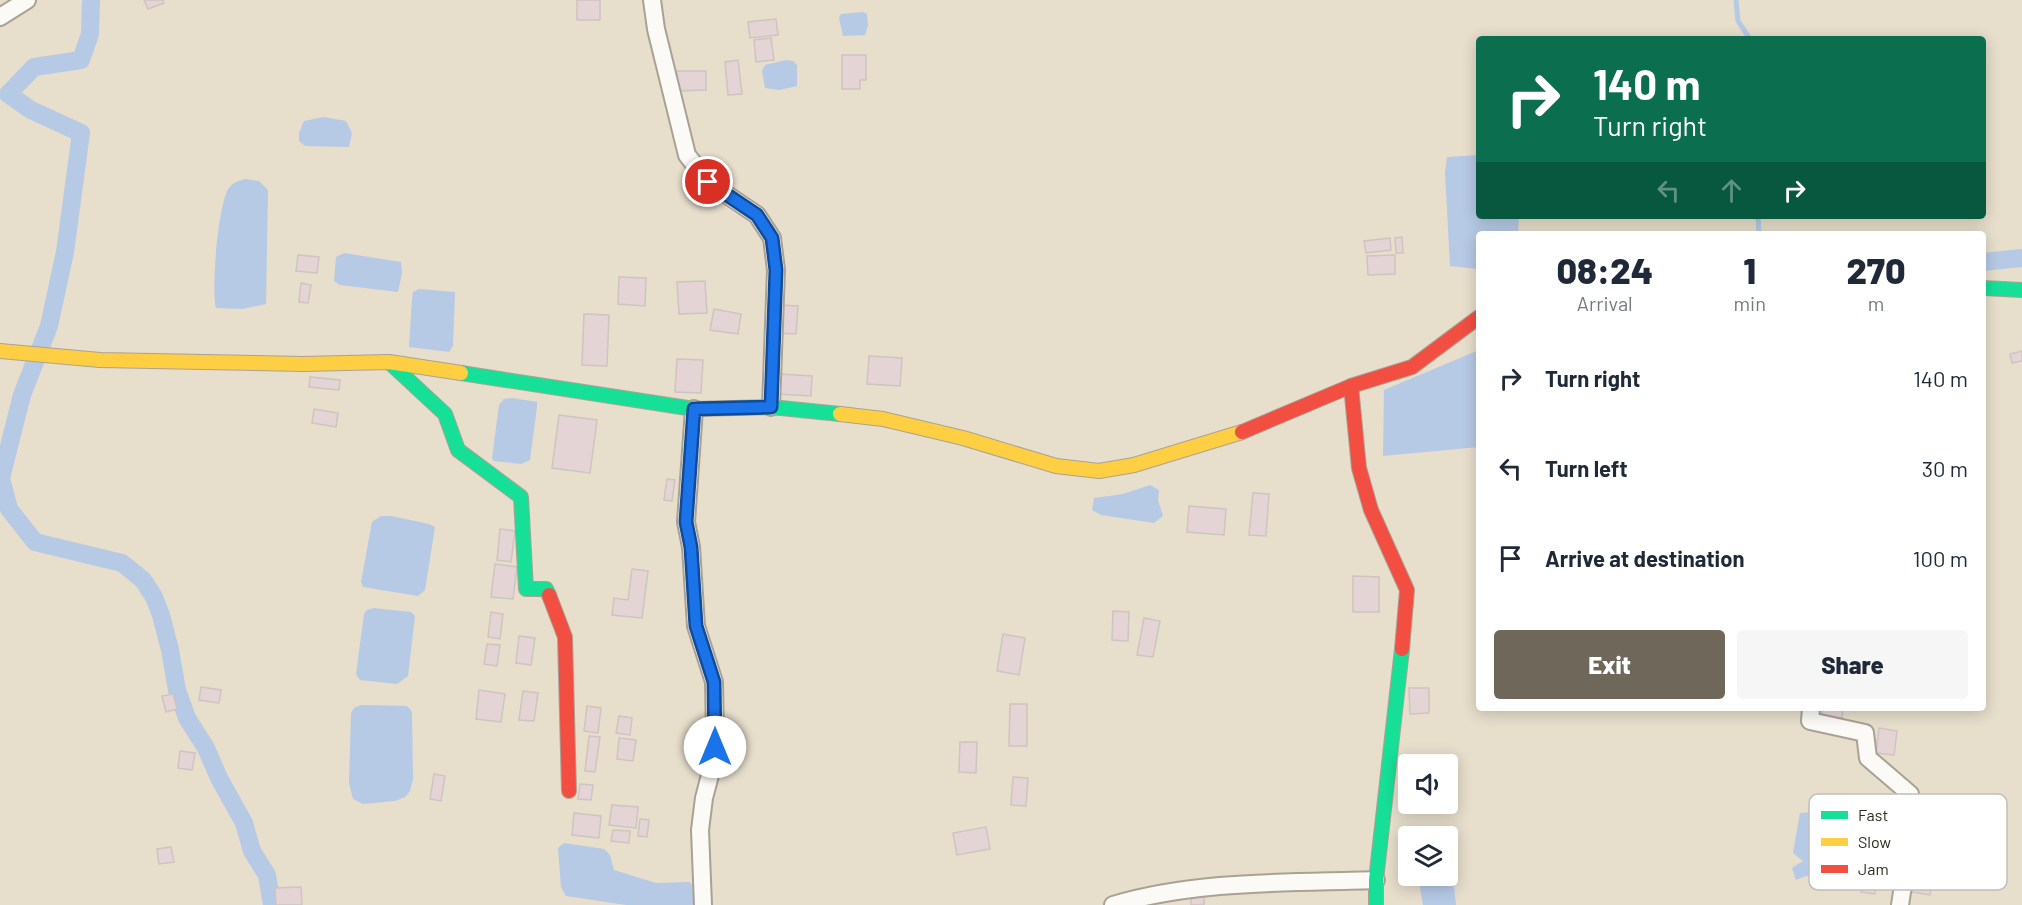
<!DOCTYPE html>
<style>
body{margin:0;font-family:Barlow,sans-serif;background:#f6f6f7;color:#1f2937;height:100vh;display:flex;flex-direction:column;font-size:22px;white-space:nowrap}
*{box-sizing:border-box;margin:0}
p{font-size:20px;color:#747a83}
.icon{flex:none;width:33px;height:33px;fill:none;stroke:currentColor;stroke-width:2;stroke-linecap:round;stroke-linejoin:round}
.map{position:relative;flex:1;overflow:hidden}
.sheet{position:absolute;left:1476px;top:231px;width:510px;height:480px;display:flex;flex-direction:column;background:#fff;border-radius:6px;box-shadow:0 3px 15px #0003}
.sheet>*{flex:none}
.banner{position:absolute;left:1476px;top:36px;width:510px;height:183px;border-radius:6px;box-shadow:0 3px 15px #0003;background:#0b6e4f;color:#fff;overflow:hidden}
.controls{position:absolute;left:1398px;top:754px;display:grid;gap:12px}
.controls a{display:grid;place-items:center;width:60px;height:60px;border-radius:6px;background:#fff;box-shadow:0 3px 15px #0003;font-size:30px}
.pin{position:absolute;display:grid;place-items:center;width:51px;height:51px;color:#fff;margin:-26px;border:3px solid #fff;border-radius:50%;box-shadow:0 2px 6px #0007}
.me{position:absolute;width:66px;margin:-33px;rotate:0deg;stroke-linejoin:round;filter:drop-shadow(0 0 4px #0008)}
.turn{display:flex;align-items:center;gap:21px;height:126px;padding:0 18px;font-size:27px}
.turn .icon{width:78px;height:78px;stroke-width:2.5}
.turn b{display:block;font-size:42px;line-height:51px}
.lanes{display:flex;align-items:center;height:57px;padding:0 18px;background:#0003;justify-content:center;gap:30px;direction:ltr}
.lanes .off{opacity:.35}
.eta{display:flex;justify-content:space-evenly;align-items:center;height:102px;text-align:center}
.eta b{font-size:36px;font-weight:800;line-height:42px}
.button{display:flex;gap:12px;margin-top:auto;padding:12px 18px}
.button a{flex:1;height:69px;border-radius:6px;background:#6f685a;color:#fff;font-size:24px;font-weight:800;line-height:69px;text-align:center}
.button a+a{background:#f6f6f7;color:#1f2937}
ul{padding:0;list-style:none}
li{display:flex;align-items:center;gap:18px;height:90px;padding:0 18px}
li div{flex:1}
li b{display:block;font-size:22px}
li em{font-style:normal}
.map>svg:first-child{display:block}
.water{fill:#b6c9e5}
.lines{fill:none;stroke-linecap:round;stroke-linejoin:round}
.stream{stroke:#b6c9e5;stroke-width:5}
.canal{stroke:#b6c9e5;stroke-width:18}
.building{fill:#e5d4d6;stroke:#cec4c0;stroke-width:1.5}
.street-casing{stroke:#a9a294;stroke-width:20}
.fast-casing{stroke:#a9a294;stroke-width:16}
.slow-casing{stroke:#a9a294;stroke-width:16}
.jam-casing{stroke:#a9a294;stroke-width:16}
.street{stroke:#fbfaf7;stroke-width:16}
.fast{stroke:#16e098;stroke-width:14}
.slow{stroke:#ffcf43;stroke-width:14}
.jam{stroke:#f24e42;stroke-width:14}
.route-casing{stroke:#114b97;stroke-width:15}
.route{stroke:#1a73e8;stroke-width:10}
.key{fill:#fff;stroke:#c1bfbb;stroke-width:1.5}
.key-label{font-size:16px;fill:#2f291d}
</style>
<div class="map">
<svg width="2022" height="905" viewBox="0 0 2022 905">
<rect width="100%" height="100%" fill="#e7decc"/>
<g class="water">
<path d="M863 12 867 14 868 26 865 35 843 36 839 18 841 14Z"/>
<path d="M786 60 793 61 797 65V86L779 90 765 88 762 71 765 65Z"/>
<path d="M324 117 346 121 352 133 349 147 305 146 299 141V133L304 121Z"/>
<path d="M1479 155V216H1519L1518 234H1479V269L1450 266 1445 172 1447 157Z"/>
<path d="M245 179 259 181 268 190 266 304 242 309 216 308C211 290 218 203 229 188 233 182 239 181 245 179Z"/>
<path d="M344 253 401 262 402 273 398 292 340 285 334 281 336 257Z"/>
<path d="M419 289 455 292 453 346 449 352 409 347 412 299 413 292Z"/>
<path d="M1479 350V447L1383 456 1384 390Z"/>
<path d="M512 398 537 402V407L530 460 521 464 494 461 492 458 499 405 504 399Z"/>
<path d="M1150 485 1159 490 1158 500 1163 516 1154 523 1101 515 1092 510 1094 498 1123 494Z"/>
<path d="M381 516H391L429 524 435 527 425 590 418 596 363 587 361 582 372 522Z"/>
<path d="M374 608 411 612 415 616 408 676 397 684 360 680 356 674 364 614 367 610Z"/>
<path d="M361 705 407 706 412 712 413 779 410 791 405 797 395 801 363 804 353 799 349 783 351 713 354 708Z"/>
<path d="M1817 812 1870 819 1859 850 1862 858 1851 886 1806 876 1796 880 1792 868 1803 861 1793 853 1800 813Z"/>
<path d="M1448 829 1456 905H1423L1418 876H1448V837H1410L1409 831Z"/>
<path d="M564 843 604 849 610 855 614 870 656 883 690 882 696 890 697 905H626L566 896 561 887 558 848Z"/>
</g>
<g class="lines">
<g class="stream">
<path d="M1736 0 1738 21 1750 39"/>
<path d="M1758 216 1759 234"/>
</g>
<g class="canal">
<path d="M91 0 90 34 81 60 34 67 8 94 31 110 81 133 65 252 49 326 22 395 1 478 9 509 35 542 122 563 143 580 154 597 161 615 170 650 177 690 187 718 206 748 219 778 244 823 252 851 267 875 272 905"/>
<path d="M1983 262 2022 258"/>
</g>
</g>
<g class="building">
<path d="M144 0H163L164 3 148 9Z"/>
<rect x="577" y="0" width="23" height="20"/>
<path d="M776 19 778 35 750 38 748 22Z"/>
<path d="M771 38 774 60 756 62 754 40Z"/>
<path d="M842 55H866V80H860V89H842Z"/>
<path d="M738 60 742 94 728 95 725 62Z"/>
<path d="M675 71H706V90L675 91Z"/>
<path d="M1402 237 1403 253H1396L1395 238Z"/>
<path d="M1390 238 1391 250 1366 253 1364 241Z"/>
<path d="M298 255 319 257 317 273 296 271Z"/>
<path d="M1395 255V274L1368 275 1367 256Z"/>
<path d="M619 277 646 278 645 306 618 304Z"/>
<path d="M705 281 707 313 679 314 677 282Z"/>
<path d="M301 283 311 285 308 303 299 302Z"/>
<path d="M779 305 798 306 796 334 777 333Z"/>
<path d="M714 309 741 314 738 334 710 330Z"/>
<path d="M584 314 609 315 607 366 582 365Z"/>
<path d="M2022 351V361L2012 363 2010 354Z"/>
<path d="M869 356 902 358 900 386 867 384Z"/>
<path d="M677 359 703 360 701 393 675 392Z"/>
<path d="M780 374 812 376 811 396 778 394Z"/>
<path d="M310 377 340 380 339 390 309 387Z"/>
<path d="M314 409 338 413 336 427 312 423Z"/>
<path d="M559 415 597 420 590 473 552 468Z"/>
<path d="M667 479 675 480 672 501 664 500Z"/>
<path d="M1253 493 1269 494 1266 536 1249 535Z"/>
<path d="M1189 506 1226 509 1224 535 1187 532Z"/>
<path d="M500 529 515 531 511 562 497 560Z"/>
<path d="M495 564 517 567 513 599 491 597Z"/>
<path d="M632 569 648 571 642 618 612 615 614 598 628 600Z"/>
<path d="M1353 576 1379 577V612H1353Z"/>
<path d="M1113 611 1129 612 1128 641 1112 640Z"/>
<path d="M491 612 503 614 500 639 488 637Z"/>
<path d="M1144 618 1160 621 1153 657 1137 655Z"/>
<path d="M1003 634 1025 638 1019 675 997 671Z"/>
<path d="M519 636 535 638 531 665 516 663Z"/>
<path d="M487 644 500 645 497 666 484 664Z"/>
<path d="M201 687 221 690 219 703 199 700Z"/>
<path d="M1409 688H1429V713L1410 714Z"/>
<path d="M479 690 505 694 501 722 476 719Z"/>
<path d="M523 691 538 693 534 721 519 720Z"/>
<path d="M173 694 177 709 166 712 162 696Z"/>
<path d="M1010 704H1027V746H1009Z"/>
<path d="M587 706 601 708 598 733 584 731Z"/>
<path d="M1823 708H1843L1842 718 1822 715Z"/>
<path d="M619 716 632 718 630 735 616 733Z"/>
<path d="M1879 728 1897 731 1894 755 1876 753Z"/>
<path d="M589 736 600 737 595 772 585 771Z"/>
<path d="M619 738 636 740 633 761 617 759Z"/>
<path d="M960 742H977L976 773 959 772Z"/>
<path d="M180 751 195 753 192 770 178 768Z"/>
<path d="M434 774 445 776 441 801 430 799Z"/>
<path d="M1013 777 1028 778 1026 806 1011 805Z"/>
<path d="M580 784 593 785 591 800 578 799Z"/>
<path d="M612 805 638 807 636 828 609 825Z"/>
<path d="M574 813 601 816 599 838 572 835Z"/>
<path d="M640 819 649 820 647 837 638 836Z"/>
<path d="M986 827 990 849 957 855 953 833Z"/>
<path d="M613 830 630 831 629 843 611 841Z"/>
<path d="M171 847 174 862 159 864 157 849Z"/>
<path d="M1864 868 1878 870 1875 894 1861 892Z"/>
<path d="M1914 877 1932 880 1930 895 1912 892Z"/>
<path d="M301 887 302 905H276L275 888Z"/>
<rect x="1191" y="894" width="13" height="11"/>
</g>
<g class="lines">
<g class="street-casing">
<g id="street">
<path d="M652 0 656 29 687 155 708 182 757 215 772 238 776 270 771 407"/>
<path d="M0 17 27 0"/>
<path d="M694 409 686 522 691 547 696 626 714 682 715 735 714 760 704 798 700 830 703 905"/>
<path d="M1811 708 1810 721 1865 733 1868 758 1910 794 1908 854 1900 905"/>
<path d="M1113 905C1197 880 1289 883 1376 880"/>
</g>
</g>
<g class="fast-casing">
<g id="fast">
<path d="M1983 288 2022 290"/>
<path d="M389 362 445 414 458 450 521 497 526 589H546L549 595"/>
<path d="M461 373 694 409 771 407 840 414"/>
<path d="M1376 905V880L1402 649"/>
</g>
</g>
<g class="slow-casing">
<g id="slow">
<path d="M0 351 100 360 303 364 389 362 461 373"/>
<path d="M840 414 883 419 963 438 1056 466 1099 471 1134 465 1242 432"/>
</g>
</g>
<g class="jam-casing">
<g id="jam">
<path d="M1351 386 1359 468 1371 510 1407 590 1402 649"/>
<path d="M1242 432 1351 386 1412 367 1479 317"/>
<path d="M549 595 565 637 569 791"/>
</g>
</g>
<use href="#street" class="street"/>
<use href="#fast" class="fast"/>
<use href="#slow" class="slow"/>
<use href="#jam" class="jam"/>
</g>
<g class="lines">
<g class="route-casing">
<path id="route" d="M708 182 757 215 772 238 776 270 771 407 694 409 686 522 691 547 696 626 714 682 715 747"/>
</g>
<use href="#route" class="route"/>
</g>
<rect x="1809" y="794" width="198" height="96" rx="9" class="key"/>
<rect x="1821" y="811" width="27" height="8" fill="#16e098"/>
<rect x="1821" y="838" width="27" height="8" fill="#ffcf43"/>
<rect x="1821" y="865" width="27" height="8" fill="#f24e42"/>
<g class="key-label">
<text x="1858" y="821">Fast</text>
<text x="1858" y="848">Slow</text>
<text x="1858" y="875">Jam</text>
</g>
</svg>
<div class="controls">
<a><svg class="icon" aria-label="sound" viewBox="0 0 24 24"><path d="M4 9h4l5-4v14l-5-4H4zM17 9q2 3 0 6"/></svg></a>
<a><svg class="icon" aria-label="layers" viewBox="0 0 24 24"><path d="M12 4l9 5-9 5-9-5zM3 14l9 5 9-5"/></svg></a>
</div>
<div class="pin" style="left:708px;top:182px;background:#d93025"><svg class="icon" aria-label="arrive" viewBox="0 0 24 24"><path d="M6 21V4h12l-3 4 3 4H6"/></svg></div>
<svg class="me" style="left:715px;top:747px" viewBox="-20 -20 40 40"><circle r="19" fill="#fff"/><path d="M0-13L10 11 0 6-10 11z" fill="#1a73e8"/></svg>
<div class="banner">
<div class="turn"><svg class="icon" aria-label="right" viewBox="0 0 24 24"><path d="M7 20v-9h11M14 6l5 5-5 5"/></svg><div><b>140 m</b>Turn right</div></div>
<div class="lanes"><svg class="icon off" aria-label="left" viewBox="0 0 24 24"><path d="M17 20v-9H6M10 6l-5 5 5 5"/></svg><svg class="icon off" aria-label="ahead" viewBox="0 0 24 24"><path d="M12 20V5M6 11l6-6 6 6"/></svg><svg class="icon" aria-label="right" viewBox="0 0 24 24"><path d="M7 20v-9h11M14 6l5 5-5 5"/></svg></div>
</div>
<section class="sheet">
<div class="eta">
<div><b>08:24</b><p>Arrival</p></div>
<div><b>1</b><p>min</p></div>
<div><b>270</b><p>m</p></div>
</div>
<ul>
<li><svg class="icon" aria-label="right" viewBox="0 0 24 24"><path d="M7 20v-9h11M14 6l5 5-5 5"/></svg><div><b>Turn right</b></div><em>140 m</em></li>
<li><svg class="icon" aria-label="left" viewBox="0 0 24 24"><path d="M17 20v-9H6M10 6l-5 5 5 5"/></svg><div><b>Turn left</b></div><em>30 m</em></li>
<li><svg class="icon" aria-label="arrive" viewBox="0 0 24 24"><path d="M6 21V4h12l-3 4 3 4H6"/></svg><div><b>Arrive at destination</b></div><em>100 m</em></li>
</ul>
<div class="button"><a>Exit</a><a>Share</a></div>
</section>
</div>
